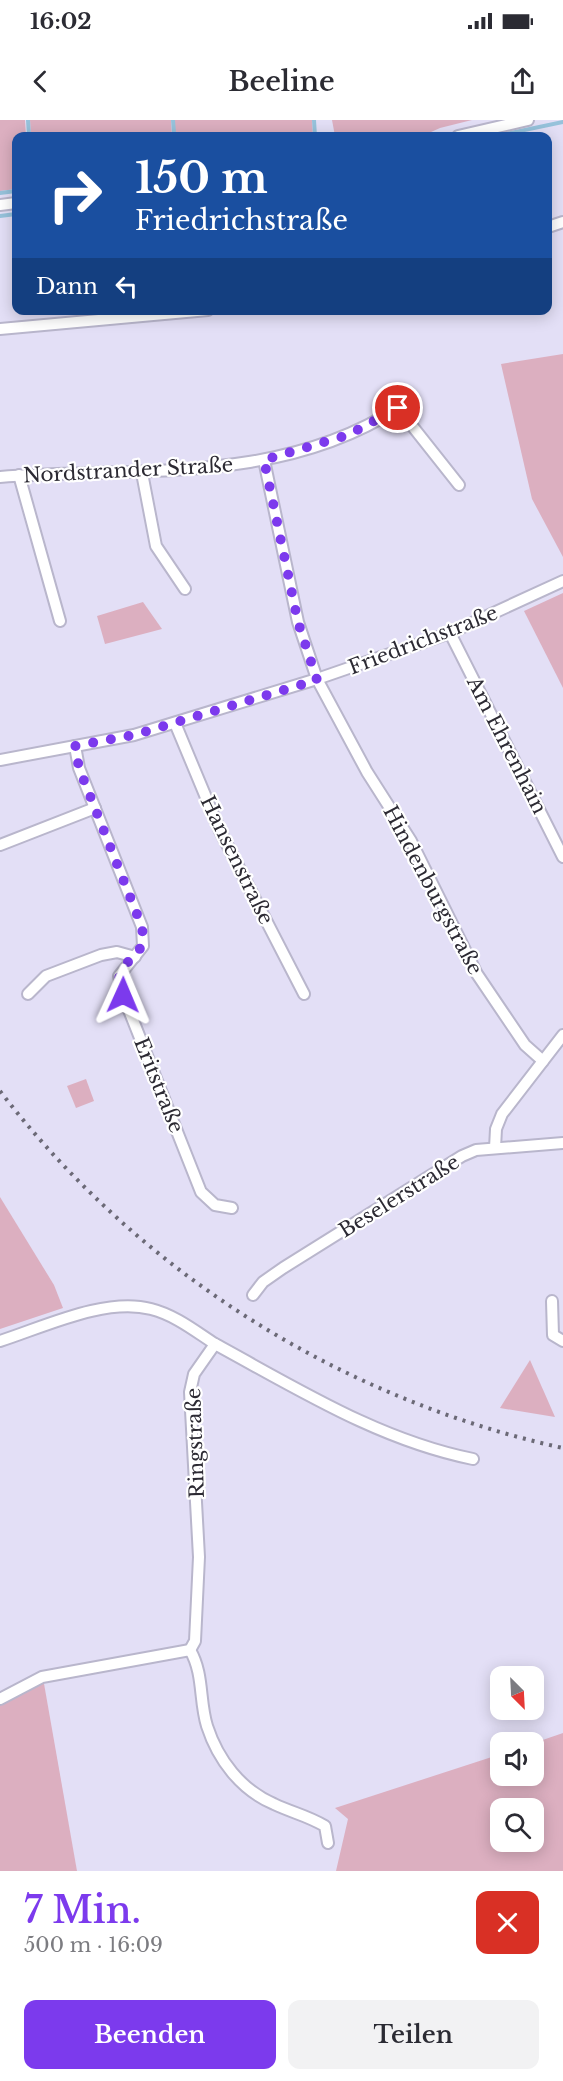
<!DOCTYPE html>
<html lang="de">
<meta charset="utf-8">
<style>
body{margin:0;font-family:"Libre Baskerville",serif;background:#f2f2f3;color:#2b2b33;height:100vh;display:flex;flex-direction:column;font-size:22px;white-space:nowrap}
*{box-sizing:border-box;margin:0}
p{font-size:20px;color:#7c7c81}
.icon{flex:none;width:33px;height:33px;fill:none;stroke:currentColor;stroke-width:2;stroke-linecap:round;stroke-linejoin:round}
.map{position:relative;height:1751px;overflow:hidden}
.side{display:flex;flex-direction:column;background:#fff;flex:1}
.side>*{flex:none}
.banner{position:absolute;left:12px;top:12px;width:540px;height:183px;border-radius:12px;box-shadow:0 3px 15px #0003;background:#1a4fa0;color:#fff;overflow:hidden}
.needle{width:39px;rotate:156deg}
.tools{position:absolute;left:490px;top:1546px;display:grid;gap:12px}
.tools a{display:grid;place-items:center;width:54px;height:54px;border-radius:12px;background:#fff;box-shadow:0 3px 15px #0003;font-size:30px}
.pin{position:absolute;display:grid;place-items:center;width:51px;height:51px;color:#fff;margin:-26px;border:3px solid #fff;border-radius:50%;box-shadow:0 2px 6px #0007}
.me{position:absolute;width:66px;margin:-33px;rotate:1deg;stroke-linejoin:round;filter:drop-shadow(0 0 4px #0008)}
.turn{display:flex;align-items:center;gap:21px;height:126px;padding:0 24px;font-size:27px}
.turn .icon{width:78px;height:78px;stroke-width:2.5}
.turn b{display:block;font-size:42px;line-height:51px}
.then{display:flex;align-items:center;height:57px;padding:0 24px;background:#0003;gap:12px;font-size:22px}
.round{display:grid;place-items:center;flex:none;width:63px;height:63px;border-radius:12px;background:#f2f2f3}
.head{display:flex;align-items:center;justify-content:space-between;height:102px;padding:0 24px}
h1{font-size:36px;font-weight:600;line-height:45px;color:#7c3aed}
.cta{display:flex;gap:12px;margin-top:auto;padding:12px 24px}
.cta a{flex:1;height:69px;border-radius:12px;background:#7c3aed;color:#fff;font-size:24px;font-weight:600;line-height:69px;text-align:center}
.cta a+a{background:#f2f2f3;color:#2b2b33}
.status{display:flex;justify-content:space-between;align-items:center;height:42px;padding:0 30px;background:#fff;direction:ltr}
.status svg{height:16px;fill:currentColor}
header{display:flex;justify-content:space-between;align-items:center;height:78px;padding:0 24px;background:#fff;font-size:27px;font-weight:600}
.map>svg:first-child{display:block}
.green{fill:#dcafc0;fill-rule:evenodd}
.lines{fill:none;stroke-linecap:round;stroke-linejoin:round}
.stream{stroke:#96c2db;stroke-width:4}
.minor-casing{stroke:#b9b6cc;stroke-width:14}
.minor{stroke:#fff;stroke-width:10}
.rail{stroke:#6b6976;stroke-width:4;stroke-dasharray:3 6;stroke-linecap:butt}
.route{stroke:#7c3aed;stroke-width:10;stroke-dasharray:0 18}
.labels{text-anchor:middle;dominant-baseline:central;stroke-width:4.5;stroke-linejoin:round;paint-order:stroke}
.street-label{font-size:20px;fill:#2c2a33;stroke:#fff}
</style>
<div class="status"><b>16:02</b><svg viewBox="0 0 49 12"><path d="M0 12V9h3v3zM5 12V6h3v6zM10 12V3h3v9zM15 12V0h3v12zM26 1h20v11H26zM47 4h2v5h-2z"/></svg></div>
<header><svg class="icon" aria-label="back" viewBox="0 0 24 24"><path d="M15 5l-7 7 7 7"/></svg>Beeline<svg class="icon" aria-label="share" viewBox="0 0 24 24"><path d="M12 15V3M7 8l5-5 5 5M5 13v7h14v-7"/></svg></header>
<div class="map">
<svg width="563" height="1751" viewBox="0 0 563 1751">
<rect width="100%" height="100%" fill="#e3dff6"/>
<g class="green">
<path d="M0 0H25L26 16H16V69L0 71Z"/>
<path d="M30 0H171L172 16H31Z"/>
<path d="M174 0H312L313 16H175Z"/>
<path d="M332 0H472L440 8 422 16H335Z"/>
<path d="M563 234V437L532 379 501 244Z"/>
<path d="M563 473V568L524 491Z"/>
<path d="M143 482 162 509 105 524 97 496Z"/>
<path d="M86 959 94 981 76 988 67 966Z"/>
<path d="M0 1077 54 1165 63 1188 0 1209Z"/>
<path d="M530 1240 555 1297 500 1288Z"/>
<path d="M43 1558 77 1751H0V1582Z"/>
<path d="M563 1613V1751H336L348 1699 335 1688 501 1634V1656H534V1623ZM501 1689H534V1722H501Z"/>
</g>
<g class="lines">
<g class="stream">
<path d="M28 0 29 16"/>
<path d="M173 0 174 13"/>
<path d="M314 0 315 16"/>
<path d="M496 16 563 2"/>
<path d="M0 73 16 71"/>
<path d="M0 96 16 94"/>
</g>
<g class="minor-casing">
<g id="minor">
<path d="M458 16 528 0"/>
<path d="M0 85 16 83"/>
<path d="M548 107 563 102"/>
<path d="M0 209 208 190"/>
<path d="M264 340 298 502 317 559 367 652 411 721 477 854 525 925 543 941"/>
<path d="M142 353 156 426 185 469"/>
<path d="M19 355 60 501"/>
<path d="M0 357C135 347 279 365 398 288L459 365"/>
<path d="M450 513 563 737"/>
<path d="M175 603 220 711 304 874"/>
<path d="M75 626 79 648 142 807 143 826 119 856 123 875 201 1072 215 1085 232 1088"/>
<path d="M0 640 134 615 317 559 450 513 563 461"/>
<path d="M0 725 95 688"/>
<path d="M28 874 46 856 101 835 117 832 135 837"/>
<path d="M495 1028 496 1009 502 994 563 915"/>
<path d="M253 1175 263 1162 283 1148 462 1036 476 1030 563 1023"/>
<path d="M552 1181 553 1215 563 1221"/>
<path d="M0 1221C44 1207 105 1177 151 1189 175 1195 195 1211 215 1224"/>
<path d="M190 1530 195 1521 199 1437 190 1272 194 1254 215 1224C298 1269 379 1320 473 1339"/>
<path d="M190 1530C204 1554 199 1580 207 1606 218 1640 241 1670 274 1684 293 1693 306 1695 325 1706L328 1723"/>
<path d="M0 1579 42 1557 190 1530"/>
</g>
</g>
<use href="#minor" class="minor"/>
<path class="rail" d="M0 971C139 1152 340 1279 563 1328"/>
</g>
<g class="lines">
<path class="route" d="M123 875 119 856C128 833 146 839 142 807L79 648 75 626 134 615 317 560 298 502 264 340 348 315 398 288"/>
</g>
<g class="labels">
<g class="street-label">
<text transform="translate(128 350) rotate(-3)">Nordstrander Straße</text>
<text transform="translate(423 520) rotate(-21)">Friedrichstraße</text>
<text transform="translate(507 625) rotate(63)">Am Ehrenhain</text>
<text transform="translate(237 740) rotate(64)">Hansenstraße</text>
<text transform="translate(433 770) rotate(62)">Hindenburgstraße</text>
<text transform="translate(159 965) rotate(68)">Eritstraße</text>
<text transform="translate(399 1076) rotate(-32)">Beselerstraße</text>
<text transform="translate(195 1323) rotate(-92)">Ringstraße</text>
</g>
</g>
</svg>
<div class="tools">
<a><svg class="needle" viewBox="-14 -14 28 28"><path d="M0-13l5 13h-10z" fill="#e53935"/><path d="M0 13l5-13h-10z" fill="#7c7c81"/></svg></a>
<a><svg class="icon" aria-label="sound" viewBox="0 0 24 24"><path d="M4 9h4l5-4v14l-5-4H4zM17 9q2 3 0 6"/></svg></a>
<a><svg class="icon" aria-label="search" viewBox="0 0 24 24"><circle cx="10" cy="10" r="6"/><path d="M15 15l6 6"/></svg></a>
</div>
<div class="pin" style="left:398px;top:288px;background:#d93025"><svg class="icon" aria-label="arrive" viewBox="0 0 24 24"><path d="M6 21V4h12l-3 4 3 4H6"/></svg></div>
<svg class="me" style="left:123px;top:875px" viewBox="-20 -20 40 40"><path d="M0-17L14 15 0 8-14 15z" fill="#7c3aed" stroke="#fff" stroke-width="4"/></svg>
<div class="banner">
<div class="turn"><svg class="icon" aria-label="right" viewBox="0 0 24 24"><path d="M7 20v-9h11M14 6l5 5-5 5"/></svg><div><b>150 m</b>Friedrichstraße</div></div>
<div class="then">Dann<svg class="icon" aria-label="left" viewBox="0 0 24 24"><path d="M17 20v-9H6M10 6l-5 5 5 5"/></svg></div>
</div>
</div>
<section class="side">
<div class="head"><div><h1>7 Min.</h1><p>500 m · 16:09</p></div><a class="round" style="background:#d93025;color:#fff"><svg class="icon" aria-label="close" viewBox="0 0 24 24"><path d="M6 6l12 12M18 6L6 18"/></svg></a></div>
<div class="cta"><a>Beenden</a><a>Teilen</a></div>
</section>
